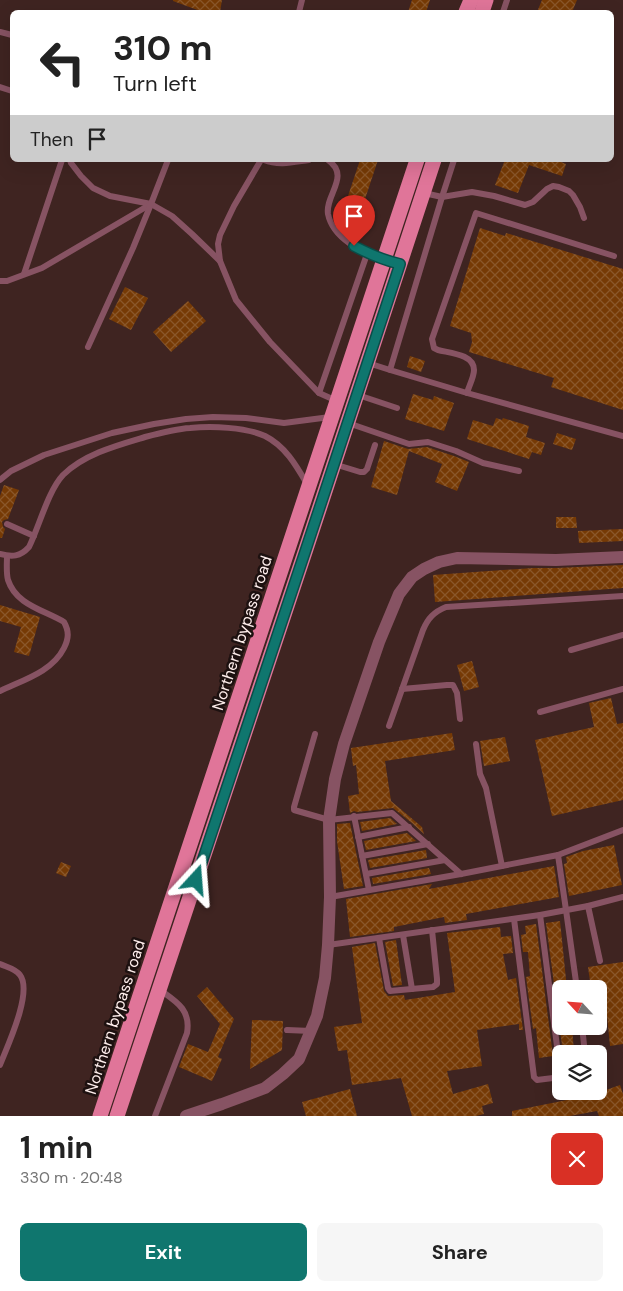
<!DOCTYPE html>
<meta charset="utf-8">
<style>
body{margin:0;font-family:"DM Sans",sans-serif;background:#f6f6f6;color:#222;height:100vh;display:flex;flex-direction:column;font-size:19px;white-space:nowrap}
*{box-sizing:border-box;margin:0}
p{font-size:16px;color:#767676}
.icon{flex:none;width:28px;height:28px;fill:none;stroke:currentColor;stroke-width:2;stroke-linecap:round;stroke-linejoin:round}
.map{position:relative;height:1116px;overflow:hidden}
.details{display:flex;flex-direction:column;background:#fff;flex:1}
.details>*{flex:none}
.hud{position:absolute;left:10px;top:10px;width:604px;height:152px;border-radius:8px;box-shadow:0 5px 20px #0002;background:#fff;color:#222;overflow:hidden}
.needle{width:32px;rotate:296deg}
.fabs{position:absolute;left:552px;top:980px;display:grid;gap:10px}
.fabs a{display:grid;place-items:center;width:55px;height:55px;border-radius:8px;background:#fff;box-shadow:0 5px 20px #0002;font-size:25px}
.pin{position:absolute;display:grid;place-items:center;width:42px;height:42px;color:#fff;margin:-51px -21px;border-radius:50% 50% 50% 0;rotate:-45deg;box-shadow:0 0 5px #0007}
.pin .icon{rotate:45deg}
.me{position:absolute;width:55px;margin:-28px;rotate:19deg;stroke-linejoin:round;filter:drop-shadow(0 0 4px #0008)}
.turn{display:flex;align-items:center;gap:18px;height:105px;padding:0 20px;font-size:22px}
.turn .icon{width:65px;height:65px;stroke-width:2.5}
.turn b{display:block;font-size:35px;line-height:42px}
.then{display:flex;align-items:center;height:48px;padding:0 20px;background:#0003;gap:10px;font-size:19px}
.round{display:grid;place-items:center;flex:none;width:52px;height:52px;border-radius:8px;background:#f6f6f6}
.overview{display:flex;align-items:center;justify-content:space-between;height:85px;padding:0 20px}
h1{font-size:30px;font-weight:700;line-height:38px}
.action{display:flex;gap:10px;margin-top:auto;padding:10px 20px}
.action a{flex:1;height:58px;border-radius:8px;background:#0f766e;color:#fff;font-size:20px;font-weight:700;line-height:58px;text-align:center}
.action a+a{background:#f6f6f6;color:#222}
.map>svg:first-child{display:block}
.building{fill:url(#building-cross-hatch)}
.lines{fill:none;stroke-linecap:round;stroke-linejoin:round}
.lane{stroke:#875363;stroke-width:6}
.street{stroke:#875363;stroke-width:12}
.primary{stroke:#e07599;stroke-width:15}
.route-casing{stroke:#0a4d48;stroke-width:12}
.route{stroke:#0f766e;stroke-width:9}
.labels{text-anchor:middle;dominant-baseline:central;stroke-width:5;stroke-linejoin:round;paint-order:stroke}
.street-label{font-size:16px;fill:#fdedeb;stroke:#1d1110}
</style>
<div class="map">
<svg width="623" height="1116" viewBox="0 0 623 1116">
<defs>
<pattern id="building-cross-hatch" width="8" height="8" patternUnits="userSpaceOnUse" patternTransform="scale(1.25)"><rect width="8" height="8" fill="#763a05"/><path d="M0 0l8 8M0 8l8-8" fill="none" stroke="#8a572a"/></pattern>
</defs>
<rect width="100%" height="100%" fill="#3f2421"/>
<g class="building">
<path d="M173 0H222L220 12H203L173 1Z"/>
<path d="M412 0H430L426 12H408Z"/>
<path d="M542 0H577L572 12H537Z"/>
<path d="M360 160H378L356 226 340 220Z"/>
<path d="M505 160H556L566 164 562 176 529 165 518 193 495 185Z"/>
<path d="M480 228 505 236 506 233 623 269V410L551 387 554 378 469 352 472 342 471 333 450 326Z"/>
<path d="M125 287 148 298 131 330 109 319Z"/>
<path d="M188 301 206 321 171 352 153 332Z"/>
<path d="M410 356 425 361 421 372 407 367Z"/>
<path d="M413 394 433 400 434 396 454 403 444 431 405 419Z"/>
<path d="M496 418 502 420 503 418 529 426 526 437 545 443 541 455 532 452 529 459 467 439 473 420 493 426Z"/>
<path d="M557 433 576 439 572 450 553 444Z"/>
<path d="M384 441 408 449 427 447 454 456 469 462 457 491 435 482 442 464 409 451 397 495 371 487Z"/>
<path d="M4 485 19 490 8 519 4 520 2 522 3 527 5 529 2 538H0V496Z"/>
<path d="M556 517H576L577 528H556Z"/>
<path d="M623 529V541L579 543 578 531Z"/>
<path d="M623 565V588L435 602 433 575 533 568H556Z"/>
<path d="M0 605 40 617 29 656 14 652 21 627 0 621Z"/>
<path d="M472 661 479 687 464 691 457 665Z"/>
<path d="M611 698 617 724 623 723V800L552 816 535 740 594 727 589 703Z"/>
<path d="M452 733 455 750 385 761 391 801 422 827 424 834 412 823 393 808 357 812 354 811 350 813 348 796 359 794 356 765 353 766 351 748Z"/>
<path d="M505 737 510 761 484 766 480 741Z"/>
<path d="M390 818 397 824 362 831 360 822Z"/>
<path d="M350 823 363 886 344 889 337 841V824Z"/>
<path d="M407 833 416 841 366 850 364 841Z"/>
<path d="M614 845 622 885 569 896 564 864 567 863 566 857 583 851Z"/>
<path d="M426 850 427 858 370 868 368 860Z"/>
<path d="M61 862 71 866 66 877 56 873Z"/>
<path d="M554 866 559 897 466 914 467 920 445 923 444 917 394 927V931L350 937 346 899 432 884 429 889Z"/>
<path d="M429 868 431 874 373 884 372 878Z"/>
<path d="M560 921 567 989H561V1026H572L574 1052 563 1053 546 923Z"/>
<path d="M536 924 553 1056 539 1058 536 1028 533 1029 526 977 530 976 528 952H523L521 935 526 934 525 926Z"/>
<path d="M500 927 501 937 511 936 513 953 503 954 508 980 516 978 523 1030H519V1024L477 1030 482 1066 447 1071 453 1094 488 1084 493 1103 482 1106 484 1114 476 1116H412L401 1078 352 1085 347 1050 338 1051 334 1027 362 1023 352 947 375 943 384 991 388 996 404 995 405 1000 455 992 447 933Z"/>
<path d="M396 940 402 985 393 986 385 942Z"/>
<path d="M623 962V1044L610 1046 604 985 591 988 588 967Z"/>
<path d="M207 987 234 1019 218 1057 222 1059 212 1081 179 1067 188 1044 208 1052 220 1024 197 996Z"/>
<path d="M252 1020 283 1021 282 1050 250 1069Z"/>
<path d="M620 1085 623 1094V1116H599L597 1111 570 1116H512V1111L592 1095Z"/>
<path d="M350 1089 357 1116H306L302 1102Z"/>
</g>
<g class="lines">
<g class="lane">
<path d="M299 12 302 0"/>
<path d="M503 12 507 0"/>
<path d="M0 32 12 35"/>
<path d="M0 87 12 91"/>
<path d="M70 160 71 163 81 176 93 188 110 196 151 204 172 216 192 234 220 261"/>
<path d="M261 160 234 206 220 235 218 244 220 261 236 300 270 342 319 393 337 401"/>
<path d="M264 160C279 166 294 162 309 160"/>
<path d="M328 160C351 176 325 195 328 214 333 239 362 252 383 260"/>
<path d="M454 160 442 197 390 370 467 393 623 436"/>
<path d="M424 193 442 197 472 192 494 196 525 205 533 202 547 189 553 186 559 187 569 191 573 195 580 207 584 218"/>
<path d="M24 274 62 160"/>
<path d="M0 281H7L42 268 151 204"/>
<path d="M88 347 133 248 151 204 168 160"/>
<path d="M368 363 390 370"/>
<path d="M319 393 367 254"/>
<path d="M467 393C469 386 474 377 474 370 474 354 449 353 438 350L434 348 432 339 476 213 614 256"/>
<path d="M358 395 397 408"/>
<path d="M348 423 409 444 428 442 456 451 483 463 519 471"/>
<path d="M334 464 360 472H364L367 469 375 445"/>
<path d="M0 480 11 471 44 455 112 433 154 424 186 419 213 417 246 418 284 423 330 417"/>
<path d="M7 524 34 536"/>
<path d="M0 554C12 557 20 557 29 547 39 527 48 491 63 475 84 454 118 445 145 437 160 433 175 429 190 428 212 426 245 427 265 436 285 446 296 465 307 484"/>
<path d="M571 650 623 635"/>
<path d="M402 689 447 685H453L457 693 460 719"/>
<path d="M0 691C23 680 52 672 64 648 69 638 69 631 64 622 44 610 16 605 8 580 6 573 7 563 7 556"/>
<path d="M540 712 623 689"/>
<path d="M389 726 423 630C428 618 434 612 446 607L623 596"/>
<path d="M315 734 294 807V810L329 820 392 813 461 874"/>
<path d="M476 744 480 774 486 788 502 866"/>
<path d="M354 816 369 890"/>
<path d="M358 837 409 827"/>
<path d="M558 855 623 830"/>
<path d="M362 856 428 844"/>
<path d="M366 874 445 860"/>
<path d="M330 897 461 874 558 855 566 910 577 989"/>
<path d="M588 906 600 961"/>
<path d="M540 915 561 1077"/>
<path d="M514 919 534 1077 537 1080 561 1077"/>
<path d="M403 935 412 989"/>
<path d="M379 938 388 988 390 991 433 987 437 984V979L432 930"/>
<path d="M328 945 540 915 588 906 623 897"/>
<path d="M0 964C7 967 16 969 20 975 33 992 7 1047 0 1065"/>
<path d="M582 1026 585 1054"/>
<path d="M287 1030 311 1031"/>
<path d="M155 1116 187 1033C191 1010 177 1002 160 990"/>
</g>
<path class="street" d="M186 1116 222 1104 265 1088 283 1074 299 1059 317 1016 325 978 328 945 330 897 329 820 335 779 344 744 379 642 399 594 412 577 424 569 439 562 457 558 556 560 623 557"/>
<g class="primary">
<path d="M466 12 471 0"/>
<path d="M482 12 486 0"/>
<path d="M100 1116 417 160"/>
<path d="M117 1116 306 549 434 160"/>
</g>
</g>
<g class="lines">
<g class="route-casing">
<path id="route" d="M196 880 306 549 400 264C383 260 369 254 354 246"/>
</g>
<use href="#route" class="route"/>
</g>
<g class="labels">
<g class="street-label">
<text transform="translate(242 633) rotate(-72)">Northern bypass road</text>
<text transform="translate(115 1017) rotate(-72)">Northern bypass road</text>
</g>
</g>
</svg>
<div class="fabs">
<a><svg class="needle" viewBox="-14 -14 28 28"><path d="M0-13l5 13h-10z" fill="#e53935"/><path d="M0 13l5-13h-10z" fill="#767676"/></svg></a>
<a><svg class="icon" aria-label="layers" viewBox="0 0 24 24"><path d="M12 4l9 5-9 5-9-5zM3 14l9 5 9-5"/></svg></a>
</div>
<div class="pin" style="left:354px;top:246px;background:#d93025"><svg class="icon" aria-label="arrive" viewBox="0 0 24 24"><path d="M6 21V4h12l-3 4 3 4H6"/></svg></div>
<svg class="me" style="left:196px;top:880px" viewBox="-20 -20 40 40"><path d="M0-17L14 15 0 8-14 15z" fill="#0f766e" stroke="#fff" stroke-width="4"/></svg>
<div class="hud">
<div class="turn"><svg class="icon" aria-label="left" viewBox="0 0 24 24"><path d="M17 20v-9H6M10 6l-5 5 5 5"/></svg><div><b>310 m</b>Turn left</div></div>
<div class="then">Then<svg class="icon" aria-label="arrive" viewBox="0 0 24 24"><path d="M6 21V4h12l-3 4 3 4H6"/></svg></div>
</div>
</div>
<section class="details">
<div class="overview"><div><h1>1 min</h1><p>330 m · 20:48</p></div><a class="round" style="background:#d93025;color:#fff"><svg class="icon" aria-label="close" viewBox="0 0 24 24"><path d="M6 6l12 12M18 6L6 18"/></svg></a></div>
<div class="action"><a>Exit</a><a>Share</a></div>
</section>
